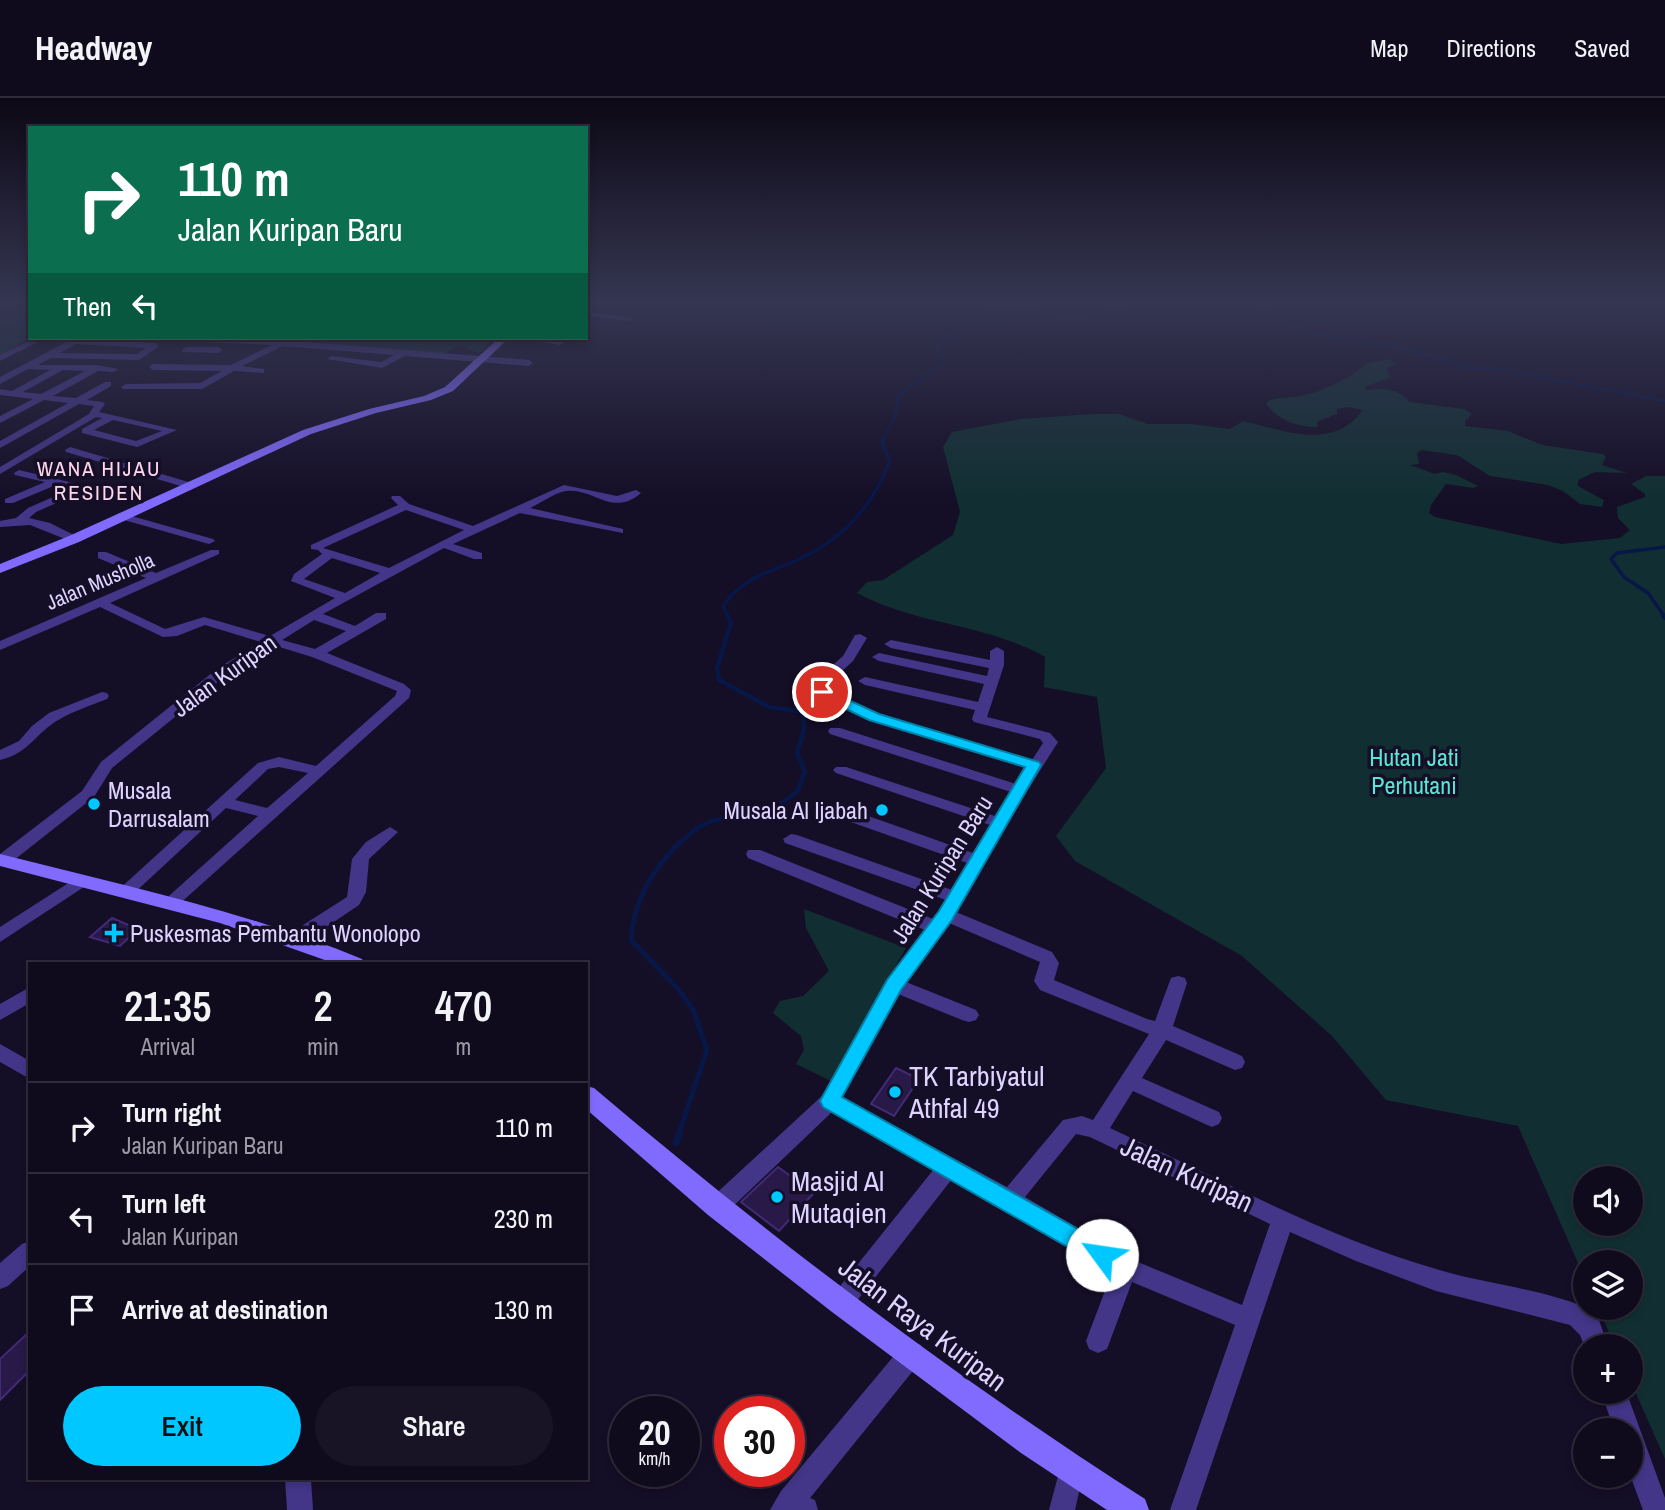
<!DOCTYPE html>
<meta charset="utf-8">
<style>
body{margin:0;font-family:"Archivo Narrow",sans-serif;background:#191326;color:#f1f3f6;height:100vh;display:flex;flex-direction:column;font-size:26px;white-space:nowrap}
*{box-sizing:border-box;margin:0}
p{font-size:23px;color:#9c9aa4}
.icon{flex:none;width:38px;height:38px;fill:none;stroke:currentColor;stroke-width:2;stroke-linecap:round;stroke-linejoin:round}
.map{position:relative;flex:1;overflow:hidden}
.side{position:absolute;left:28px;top:864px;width:560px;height:518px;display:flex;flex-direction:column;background:#100a1d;border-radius:0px;box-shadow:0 4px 10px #0003,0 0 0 2px #302b3b}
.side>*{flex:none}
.hud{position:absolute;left:28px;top:28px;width:560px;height:214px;border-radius:0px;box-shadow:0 4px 10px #0003,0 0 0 2px #302b3b;background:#0b6e4f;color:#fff;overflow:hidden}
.controls{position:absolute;left:1573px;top:1068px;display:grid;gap:14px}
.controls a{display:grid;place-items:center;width:70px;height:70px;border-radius:50%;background:#100a1d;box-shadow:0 4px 10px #0003,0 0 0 2px #302b3b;font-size:35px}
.speed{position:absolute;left:609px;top:1298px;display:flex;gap:14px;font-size:35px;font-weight:700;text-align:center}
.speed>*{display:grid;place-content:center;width:91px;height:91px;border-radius:50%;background:#100a1d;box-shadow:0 4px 10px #0003,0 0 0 2px #302b3b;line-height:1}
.speed small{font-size:18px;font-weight:400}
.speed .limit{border:10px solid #d22;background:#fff;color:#111}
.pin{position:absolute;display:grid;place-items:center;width:60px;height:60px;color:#fff;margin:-30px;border:4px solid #fff;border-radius:50%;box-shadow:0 2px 7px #0007}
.me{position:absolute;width:77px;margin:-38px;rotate:301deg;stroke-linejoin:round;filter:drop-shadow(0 0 5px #0008)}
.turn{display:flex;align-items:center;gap:24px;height:147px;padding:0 35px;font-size:32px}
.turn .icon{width:91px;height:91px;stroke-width:2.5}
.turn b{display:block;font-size:49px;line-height:60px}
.then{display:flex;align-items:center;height:66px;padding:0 35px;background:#0003;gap:14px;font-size:26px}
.eta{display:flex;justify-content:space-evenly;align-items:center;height:119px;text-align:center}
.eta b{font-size:42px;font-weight:600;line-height:49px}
.button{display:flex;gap:14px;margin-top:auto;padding:14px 35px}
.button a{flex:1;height:80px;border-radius:42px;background:#00c7ff;color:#111;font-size:28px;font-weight:600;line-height:80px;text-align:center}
.button a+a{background:#191326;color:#f1f3f6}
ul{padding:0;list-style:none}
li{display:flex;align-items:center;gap:21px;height:91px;padding:0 35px;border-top:2px solid #302b3b}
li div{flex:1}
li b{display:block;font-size:26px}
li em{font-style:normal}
header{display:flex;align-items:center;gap:42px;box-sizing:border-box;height:98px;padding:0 35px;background:#100a1d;border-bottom:2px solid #302b3b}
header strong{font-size:33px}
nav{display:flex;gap:38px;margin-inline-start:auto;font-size:24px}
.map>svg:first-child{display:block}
.green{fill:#112f32;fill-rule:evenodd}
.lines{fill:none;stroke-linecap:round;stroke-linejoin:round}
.stream-far4{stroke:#071747;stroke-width:2.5}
.stream-far3{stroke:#071747;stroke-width:3.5}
.stream-far2{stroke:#071747;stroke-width:4.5}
.stream-far1{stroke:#071747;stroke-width:5}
.stream{stroke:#071747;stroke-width:7}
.building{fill:#281949;stroke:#422a77;stroke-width:2}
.street{fill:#433689;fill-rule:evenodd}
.secondary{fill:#816bff;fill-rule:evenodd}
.route{fill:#00c7ff;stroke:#0081a6;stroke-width:2}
.poi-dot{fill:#00c7ff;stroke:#150e27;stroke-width:2.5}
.labels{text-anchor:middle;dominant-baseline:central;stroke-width:7;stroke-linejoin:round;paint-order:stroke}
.far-neighbourhood-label{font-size:21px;letter-spacing:2px;fill:#ffd6eb;stroke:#150e27}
.far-street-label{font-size:21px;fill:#ded4ff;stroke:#150e27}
.street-label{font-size:24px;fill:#ded4ff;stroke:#150e27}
.park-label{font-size:24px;fill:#59e6d4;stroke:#150e27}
.poi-label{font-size:24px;fill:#ded4ff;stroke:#150e27;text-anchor:start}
.near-poi-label{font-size:28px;fill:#ded4ff;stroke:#150e27;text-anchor:start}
.near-street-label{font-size:28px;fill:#ded4ff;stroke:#150e27}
</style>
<header>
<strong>Headway</strong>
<nav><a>Map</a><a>Directions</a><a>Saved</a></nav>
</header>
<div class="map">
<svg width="1665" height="1412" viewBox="0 0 1665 1412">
<rect width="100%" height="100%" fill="#150e27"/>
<g class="green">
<path d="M0 202H30V239L0 259Z"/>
<path d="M320 240H484L493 241 479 255C460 250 465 240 443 257L313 246Z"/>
<path d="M1391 261 1395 266 1386 271 1391 279 1365 289 1367 292C1381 290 1400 290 1409 304L1464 311 1472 316 1465 323V328L1508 333 1542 347 1603 356 1606 359 1602 367 1627 375 1595 374 1578 382V388L1604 402 1602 409 1580 406 1563 393 1548 387 1490 378 1457 357 1422 352 1417 355 1419 366 1410 367 1435 376 1443 374 1456 377 1478 388 1473 390 1446 386 1431 407 1429 415 1435 419 1561 446 1620 440 1630 432 1618 420 1617 409 1645 399V396L1631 386 1646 378H1665V1361L1631 1284V1248H1615L1598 1209H1631V1164H1586L1585 1181 1518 1028 1386 1002 1332 938 1242 858 1075 763 1056 738 1106 670 1097 599 1044 589 1045 559C988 526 916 527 857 495L867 484 883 482 953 437 960 414 943 349 952 334 1021 321 1093 316H1119L1148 326H1191L1230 331 1243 323C1285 333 1333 353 1363 312L1349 309 1337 311V316L1318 323 1317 329C1297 329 1278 322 1266 306L1268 303C1279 299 1290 300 1301 298 1322 294 1353 279 1367 265ZM1586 1080H1631V1125H1586Z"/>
<path d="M804 811 906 850 831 983 796 966 804 952 801 938 773 915 780 903 803 898 829 873 806 830Z"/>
</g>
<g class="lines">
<g class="stream-far4">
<path d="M1259 202 1257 205 1290 227 1322 237 1393 247 1466 270 1498 271 1665 303"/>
<path d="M883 341 896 317 898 298 945 264 937 252C945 235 956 229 973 222 981 219 988 212 996 210 1021 205 1046 221 1070 221 1094 222 1116 210 1137 202"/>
</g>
<g class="stream-far3">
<path d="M728 518 723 509C740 481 767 475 795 463 841 443 872 410 890 363L882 345 884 339"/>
<path d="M1664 518 1648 495 1624 479 1611 461 1617 455 1665 449"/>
</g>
<g class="stream-far2">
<path d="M1663 517 1665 520"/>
<path d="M678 746 697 730 712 723 782 705 798 693 805 673 797 655 804 631 803 614 769 609 719 582 717 570 731 525 727 517"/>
</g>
<path class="stream-far1" d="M678 1038 707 952 693 911 679 892 631 842C633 803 652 772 680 744"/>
<path class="stream" d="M676 1045 679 1036"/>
</g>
<g class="building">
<path d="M112 820 138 831 120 848 90 839Z"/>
<path d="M896 970 919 981 894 1018 871 1006Z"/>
<path d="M778 1069 814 1095 779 1133 741 1104Z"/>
<path d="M30 1233V1272L0 1302V1261Z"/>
</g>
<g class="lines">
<g class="street">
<path d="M586 214 629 219 633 221 629 223 586 218Z"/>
<path d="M36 240 44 241 0 263V257Z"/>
<path d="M181 240H258L529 262 533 265 529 268 405 258 382 270 327 261 331 258 381 264 394 257 283 248 242 268 264 271V275L234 273 202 291H123L121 289 126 286 200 285 222 273 153 272 149 269 153 266 231 267 272 247 185 243Z"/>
<path d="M518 240H544L564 244 560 247Z"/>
<path d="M72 241 155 245 159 248 139 262 51 260 38 267H97L118 271 114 274 98 273 53 298 76 300 105 284H111V288L87 302 103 304 105 306 99 314 177 332 137 349 82 335V331L102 320 96 319 0 376V369L89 316 94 308 79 306 0 350V343L68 305 44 302 0 325V318L33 301 0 297V291L12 293 50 272 28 271 0 286V279ZM76 246 146 250 137 256 60 255ZM63 272 85 273 41 296 23 294ZM113 322 162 333 136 343 94 332Z"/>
<path d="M186 249H218L222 252 218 255 183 254 182 252Z"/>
<path d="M70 349 192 385 193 387 184 389 66 354 65 352Z"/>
<path d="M19 372 86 388V392L36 414 29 420 50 425 78 439V443H70L30 427 0 429V423L16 420 28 410 71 391 56 387 13 405H5V401L45 384 15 377 14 375Z"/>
<path d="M564 387 617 398 636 392 641 395C612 420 593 389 566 393 554 395 541 405 530 410L623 431V435L520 415 453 446 482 455V461H474L444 450 323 516 355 528 376 515H386V521L327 555 404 586 411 592 409 600 176 809H164L161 805 258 718 226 710 132 797H120L117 793 258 665 279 659 316 668 395 598 397 593 312 559 273 547 228 576 112 670 94 699 9 766 0 767V756L82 693 101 664 218 570 261 544 205 527 177 538 163 539 100 509 0 552V543L146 480 98 460V454H106L156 475 211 452H219V456L110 505 165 531 204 519 270 538 335 500 291 483 294 476 322 456 318 452 311 451V447L398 407 391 400 392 398H400L409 406 473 428ZM406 412 464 432 389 470 323 450ZM332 460 380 475 345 495 304 481ZM314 522 346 533 315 551 282 542ZM279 669 308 675 267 710 235 702 268 671Z"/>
<path d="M121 415 213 441 215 443 209 446 117 420V416Z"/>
<path d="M860 536 867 540 853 563 828 586 829 592 879 616 1032 662 1043 645 1040 641 974 624 972 621 975 612 865 587 858 583 865 579 978 604 984 586 879 563 872 559 879 555 987 578 989 570 891 550 884 546 891 542 990 562V553L997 549 1004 553V567L987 619 1050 635 1058 644 1007 725 956 814 1052 854 1059 865 1054 882 1147 921 1155 923 1171 880 1178 878 1185 880 1187 885 1173 928 1242 958 1245 964 1242 970 1235 972 1166 942 1142 980 1219 1014 1222 1020 1219 1026 1212 1029 1205 1026 1133 993 1110 1030C1217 1079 1323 1138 1436 1171 1485 1186 1538 1190 1585 1209L1599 1222 1608 1248H1586V1252L1580 1237 1570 1227 1436 1193 1356 1163 1290 1134 1196 1412H1170L1235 1227 1132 1184 1107 1251 1098 1255 1089 1251 1086 1243 1112 1174 952 1081 849 1213 841 1216 833 1213 829 1205 833 1197 934 1071 832 1014 725 1116 717 1119 709 1116 706 1109 709 1102 823 997 887 882 925 832 748 760 746 756 748 752H760L933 821 946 802 785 745 783 741 791 736 797 737 952 792 967 765 828 716 826 712 834 707 840 708 973 755 990 727 836 675 833 672 836 669H846L995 718 1011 694 830 636 828 633 830 630H840L1016 686 1027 670 869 622 817 597 814 585 816 582 843 558 855 537ZM949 825 1040 864 1034 883 1040 892 1149 936 1093 1022 1082 1018 1063 1022 1007 1089 842 1000 898 896 962 922 969 924 976 922 979 917 976 912 906 884ZM1076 1036 1090 1039 1270 1126 1242 1207 1133 1162 1025 1099Z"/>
<path d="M102 594 107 595 109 598 107 601C92 607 74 613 60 621 36 634 30 655 0 662V652L19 643 32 628 49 615Z"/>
<path d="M390 729 398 734 369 761 366 794 359 807 301 846H289L286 841 289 836 347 799 352 761 366 744Z"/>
<path d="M81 777 87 779 89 783 87 787 0 844V829Z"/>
<path d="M30 889V905L0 922V906Z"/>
<path d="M0 946 30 963V981L0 964Z"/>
<path d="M30 1143V1168L8 1188 0 1191V1165L22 1146Z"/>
<path d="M912 1243 921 1247 924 1255 921 1263 810 1400 815 1402 818 1412H770L781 1393 903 1247Z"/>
<path d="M1601 1293H1626L1665 1400V1412H1643L1630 1377 1631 1332H1614Z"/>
<path d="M1071 1359 1080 1363 1084 1372 1075 1412H1049L1062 1363Z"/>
<path d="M285 1381H311L313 1412H287Z"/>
</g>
<g class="secondary">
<path d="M499 240H509L453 293 431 302 376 315 311 336 79 444 0 475V466L69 438 303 332 369 311 424 298 445 289Z"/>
<path d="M0 756C122 787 245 813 362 861L365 866H336L220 825 0 768Z"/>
<path d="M586 988 594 990C770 1139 951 1277 1145 1401L1149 1412H1107L1021 1355 832 1214 708 1117 586 1011Z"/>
</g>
</g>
<linearGradient id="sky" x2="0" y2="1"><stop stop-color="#0c0815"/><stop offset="0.51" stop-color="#353652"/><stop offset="1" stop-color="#353652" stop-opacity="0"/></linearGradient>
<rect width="1665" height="400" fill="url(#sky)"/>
<path class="route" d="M822 590 879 616 1039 664 1041 667 952 822 901 892 842 999 1110 1149 1113 1157 1110 1164 1102 1167 1094 1164 823 1009 820 1003 887 882 939 813 1025 669 869 622 817 597V591Z"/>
<g class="poi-dot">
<circle cx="94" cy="706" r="7"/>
<circle cx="882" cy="712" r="7"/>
<path d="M110.5 824.5h7v7h7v7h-7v7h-7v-7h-7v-7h7z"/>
<circle cx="895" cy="994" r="7"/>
<circle cx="777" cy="1099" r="7"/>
</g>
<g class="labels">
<g class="far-neighbourhood-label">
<text x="99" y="370">WANA HIJAU<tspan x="99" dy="24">RESIDEN</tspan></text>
</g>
<g class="far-street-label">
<text transform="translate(100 483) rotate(-23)">Jalan Musholla</text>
</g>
<g class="street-label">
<text transform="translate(224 577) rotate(-36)">Jalan Kuripan</text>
<text transform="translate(941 771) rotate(-58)">Jalan Kuripan Baru</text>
</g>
<g class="park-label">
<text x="1414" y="659">Hutan Jati<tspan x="1414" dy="28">Perhutani</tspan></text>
</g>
<g class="poi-label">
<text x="108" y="692">Musala<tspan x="108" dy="28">Darrusalam</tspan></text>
<text x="868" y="712" text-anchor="end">Musala Al Ijabah</text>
<text x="130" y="835">Puskesmas Pembantu Wonolopo</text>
</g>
<g class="near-poi-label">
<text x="909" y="978">TK Tarbiyatul<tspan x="909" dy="32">Athfal 49</tspan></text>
<text x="791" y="1083">Masjid Al<tspan x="791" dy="32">Mutaqien</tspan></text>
</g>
<g class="near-street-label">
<text transform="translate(1187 1076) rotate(25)">Jalan Kuripan</text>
<text transform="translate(923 1226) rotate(37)">Jalan Raya Kuripan</text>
</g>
</g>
</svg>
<div class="controls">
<a><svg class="icon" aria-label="sound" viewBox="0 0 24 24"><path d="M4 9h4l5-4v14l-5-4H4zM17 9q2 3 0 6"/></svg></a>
<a><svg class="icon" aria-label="layers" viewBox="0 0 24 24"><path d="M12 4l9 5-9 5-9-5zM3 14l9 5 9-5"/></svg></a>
<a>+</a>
<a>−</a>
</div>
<div class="speed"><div>20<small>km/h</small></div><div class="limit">30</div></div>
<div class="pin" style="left:822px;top:594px;background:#d93025"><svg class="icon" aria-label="arrive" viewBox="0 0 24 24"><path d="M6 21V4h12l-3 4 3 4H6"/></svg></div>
<svg class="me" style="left:1102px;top:1157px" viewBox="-20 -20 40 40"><circle r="19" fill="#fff"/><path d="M0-13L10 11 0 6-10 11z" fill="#00c7ff"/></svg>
<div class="hud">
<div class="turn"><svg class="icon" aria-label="right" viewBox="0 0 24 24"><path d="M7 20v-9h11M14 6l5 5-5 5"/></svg><div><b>110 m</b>Jalan Kuripan Baru</div></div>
<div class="then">Then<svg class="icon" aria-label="left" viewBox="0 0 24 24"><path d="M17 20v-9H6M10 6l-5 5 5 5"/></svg></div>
</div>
<section class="side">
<div class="eta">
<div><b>21:35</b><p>Arrival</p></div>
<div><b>2</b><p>min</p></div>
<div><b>470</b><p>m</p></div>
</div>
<ul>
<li><svg class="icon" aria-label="right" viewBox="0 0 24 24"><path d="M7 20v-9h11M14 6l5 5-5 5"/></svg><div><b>Turn right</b><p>Jalan Kuripan Baru</p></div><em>110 m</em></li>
<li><svg class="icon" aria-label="left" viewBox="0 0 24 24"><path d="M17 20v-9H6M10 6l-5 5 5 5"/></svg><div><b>Turn left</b><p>Jalan Kuripan</p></div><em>230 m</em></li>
<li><svg class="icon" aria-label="arrive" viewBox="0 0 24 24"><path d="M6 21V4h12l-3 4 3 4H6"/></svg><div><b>Arrive at destination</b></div><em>130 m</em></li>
</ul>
<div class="button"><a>Exit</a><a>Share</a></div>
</section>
</div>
